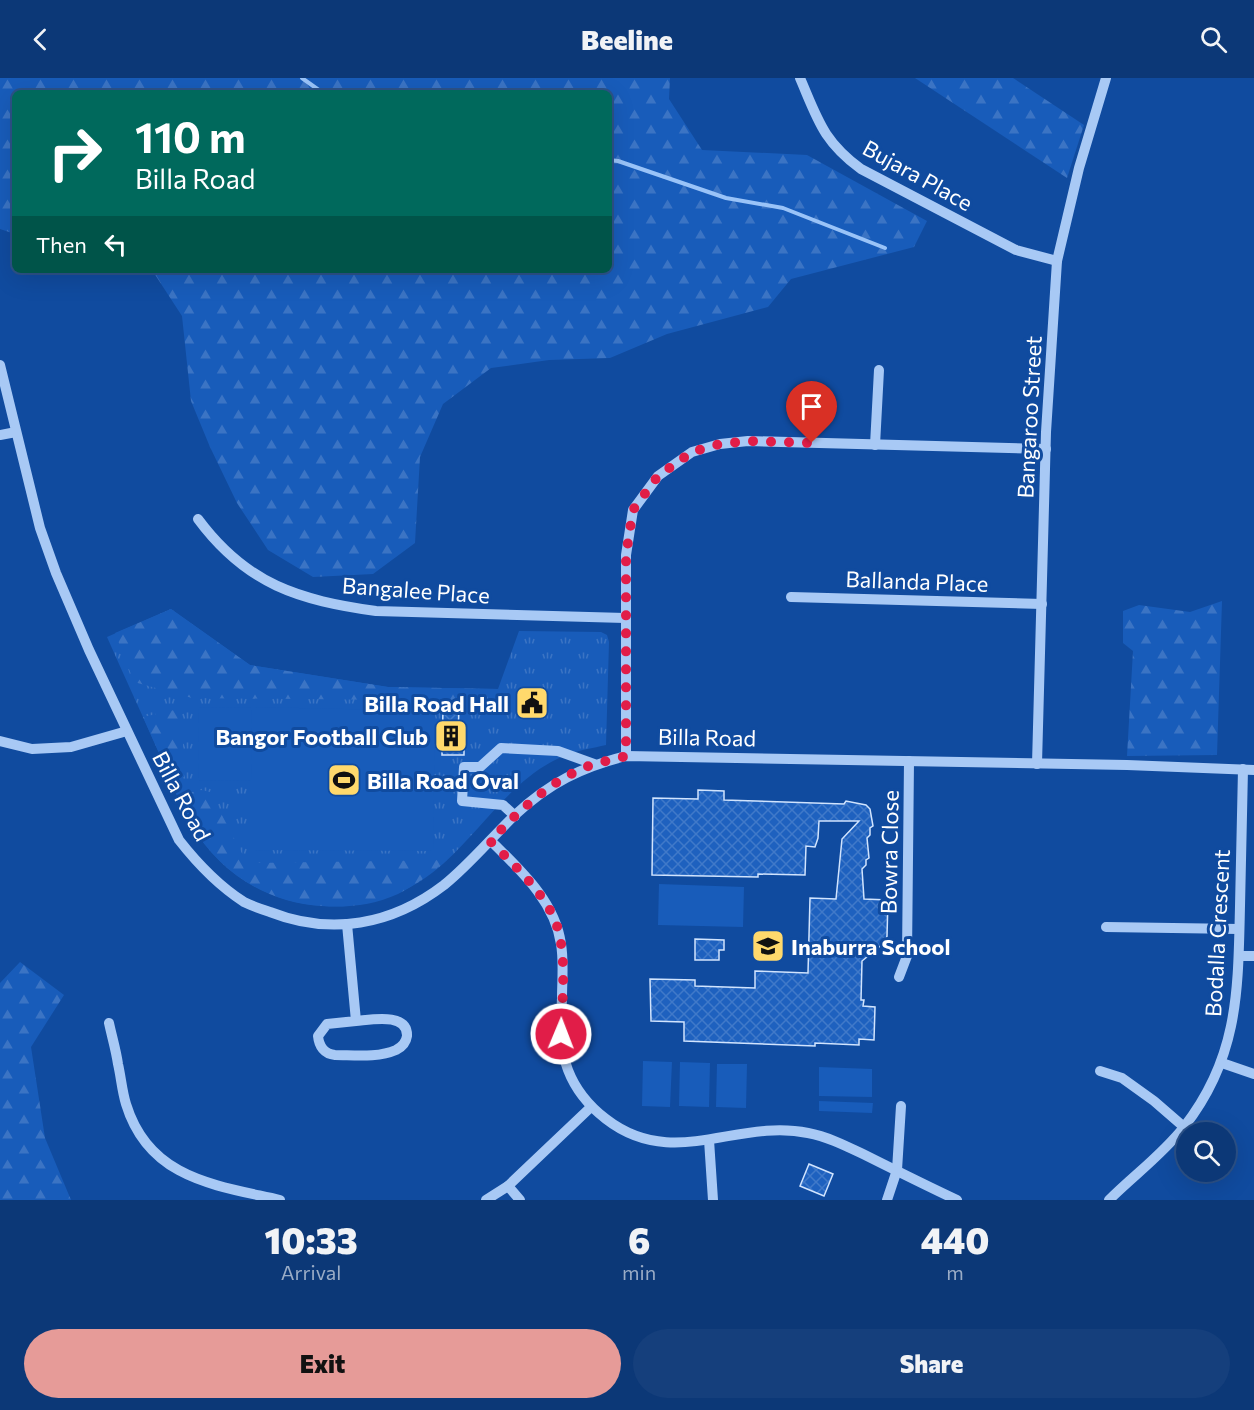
<!DOCTYPE html>
<style>
body{margin:0;font-family:Commissioner,sans-serif;background:#153f7c;color:#f1f3f6;height:100vh;display:flex;flex-direction:column;font-size:22px;white-space:nowrap}
*{box-sizing:border-box;margin:0}
p{font-size:20px;color:#9aacc6}
.icon{flex:none;width:33px;height:33px;fill:none;stroke:currentColor;stroke-width:2;stroke-linecap:round;stroke-linejoin:round}
.map{position:relative;height:1122px;overflow:hidden}
.drawer{display:flex;flex-direction:column;background:#0c3877;flex:1}
.drawer>*{flex:none}
.top-card{position:absolute;left:12px;top:12px;width:600px;height:183px;border-radius:9px;box-shadow:0 6px 24px #0002,0 0 0 2px #2c5289;background:#00695c;color:#fff;overflow:hidden}
.controls{position:absolute;left:1176px;top:1044px;display:grid;gap:12px}
.controls a{display:grid;place-items:center;width:60px;height:60px;border-radius:50%;background:#0c3877;box-shadow:0 6px 24px #0002,0 0 0 2px #2c5289;font-size:30px}
.pin{position:absolute;display:grid;place-items:center;width:51px;height:51px;color:#fff;margin:-62px -26px;border-radius:50% 50% 50% 0;rotate:-45deg;box-shadow:0 0 6px #0007}
.pin .icon{rotate:45deg}
.me{position:absolute;width:66px;margin:-33px;rotate:1deg;stroke-linejoin:round;filter:drop-shadow(0 0 4px #0008)}
.turn{display:flex;align-items:center;gap:21px;height:126px;padding:0 24px;font-size:27px}
.turn .icon{width:78px;height:78px;stroke-width:2.5}
.turn b{display:block;font-size:42px;line-height:51px}
.then{display:flex;align-items:center;height:57px;padding:0 24px;background:#0003;gap:12px;font-size:22px}
.eta{display:flex;justify-content:space-evenly;align-items:center;height:102px;text-align:center}
.eta b{font-size:36px;font-weight:800;line-height:42px}
.primary-button{display:flex;gap:12px;margin-top:auto;padding:12px 24px}
.primary-button a{flex:1;height:69px;border-radius:36px;background:#e69b98;color:#111;font-size:24px;font-weight:800;line-height:69px;text-align:center}
.primary-button a+a{background:#153f7c;color:#f1f3f6}
header{display:flex;justify-content:space-between;align-items:center;height:78px;padding:0 24px;background:#0c3877;font-size:27px;font-weight:800}
.map>svg:first-child{display:block}
.grass{fill:url(#grass-tufts)}
.forest{fill:url(#forest-firs)}
.pitch{fill:#185cba}
.lines{fill:none;stroke-linecap:round;stroke-linejoin:round}
.stream{stroke:#99c3f8;stroke-width:4}
.building{fill:url(#building-cross-hatch);stroke:#d1e4fe;stroke-width:1.5}
.minor{stroke:#a8c9f5;stroke-width:10}
.route{stroke:#e11d48;stroke-width:10;stroke-dasharray:0 18}
.labels{text-anchor:middle;dominant-baseline:central;stroke-width:6;stroke-linejoin:round;paint-order:stroke}
.street-label{font-size:22px;fill:#fff;stroke:#104b9f}
.poi-label{font-size:22px;font-weight:bold;fill:#fff;stroke:#104b9f;text-anchor:end}
</style>
<header><svg class="icon" aria-label="back" viewBox="0 0 24 24"><path d="M15 5l-7 7 7 7"/></svg>Beeline<svg class="icon" aria-label="search" viewBox="0 0 24 24"><circle cx="10" cy="10" r="6"/><path d="M15 15l6 6"/></svg></header>
<div class="map">
<svg width="1254" height="1122" viewBox="0 0 1254 1122">
<defs>
<pattern id="grass-tufts" width="24" height="20" patternUnits="userSpaceOnUse" patternTransform="scale(1.5)"><rect width="24" height="20" fill="#185cba"/><path d="M3 7l-1-3M5 7V3M7 7l1-3M15 17l-1-3M17 17v-4M19 17l1-3" fill="none" stroke="#3b74c4"/></pattern>
<pattern id="forest-firs" width="22" height="20" patternUnits="userSpaceOnUse" patternTransform="scale(1.5)"><rect width="22" height="20" fill="#185cba"/><path d="M5 1l3.5 6h-7zM16 11l3.5 6h-7z" fill="#3b74c4"/></pattern>
<pattern id="building-cross-hatch" width="8" height="8" patternUnits="userSpaceOnUse" patternTransform="scale(1.5)"><rect width="8" height="8" fill="#1e61bf"/><path d="M0 0l8 8M0 8l8-8" fill="none" stroke="#4079c9"/></pattern>
</defs>
<rect width="100%" height="100%" fill="#104b9f"/>
<path class="grass" d="M171 531 250 587 388 609 498 611 519 553 601 554 607 557 609 564 606 667C593 670 579 672 566 677 515 697 484 749 444 785 411 815 369 831 324 828 268 825 219 795 191 746 178 724 169 698 159 675 142 636 124 598 107 559Z"/>
<g class="forest">
<path d="M0 0H670L669 21 702 72 807 77 927 143 914 169 791 201 768 229 667 256 610 280 549 282 491 290 443 326 420 379 415 465 373 496 313 499 268 472 237 425 210 369 191 323 182 238 152 192 84 196 78 192H609V15H15V156L0 151Z"/>
<path d="M915 0H1013L1084 47 1067 100Z"/>
<path d="M1222 523 1217 677 1127 678 1133 573 1123 565V533L1139 527 1190 534Z"/>
<path d="M171 531 250 587 388 609 499 611 497 623 192 620 134 604 115 555Z"/>
<path d="M174 632 182 636 184 699 171 702 143 639Z"/>
<path d="M202 712 210 714 214 722 247 785 447 782C431 795 416 807 398 816 374 827 347 830 322 828 266 825 220 794 191 747 186 738 182 727 178 717Z"/>
<path d="M20 884 64 917 31 969 45 1060 71 1122H0V905Z"/>
</g>
<g class="pitch">
<path d="M199 629 252 630 251 703 198 702Z"/>
<path d="M254 629 435 633 433 773 254 772Z"/>
<path d="M659 806 744 809 743 849 658 847Z"/>
<path d="M643 983 672 984 670 1029 642 1028Z"/>
<path d="M680 984 710 985 709 1029 679 1028Z"/>
<path d="M717 986H747L746 1030 716 1029Z"/>
<path d="M819 989 872 991V1019L819 1018Z"/>
<path d="M819 1023 873 1025 872 1035 819 1033Z"/>
</g>
<g class="lines">
<g class="stream">
<path d="M302 0 323 15"/>
<path d="M609 82 618 83 726 120 783 130 885 170"/>
</g>
</g>
<g class="building">
<path d="M527 616 539 618 537 634 525 632Z"/>
<path d="M443 631 459 632 458 653H461V662H464V677H442Z"/>
<path d="M698 712 724 713V722L844 726 846 723 866 727 870 731 873 748 870 750V757L867 760 869 780 866 782V787L862 791 864 821 888 822 887 858 885 864 862 883 861 922H864L863 928 875 929 874 962 859 961V967L815 965V968L684 963V944L651 943 650 901 695 902V908L755 910V893L808 895 810 820 836 821 842 761 859 743H819L818 760 815 769 806 768 805 797 758 796V799L652 797 653 720 698 721Z"/>
<path d="M695 861 724 862V872H719V882H695Z"/>
<path d="M809 1086 833 1096 824 1118 800 1108Z"/>
</g>
<g class="lines">
<g class="minor">
<path d="M800 0C818 42 823 63 861 91L1016 172 1057 183"/>
<path d="M0 287 40 450 56 495 89 572 179 762C197 785 219 808 244 824 252 828 261 831 270 834 331 858 392 847 444 807 470 786 491 760 515 737 549 705 582 689 626 678L1127 687 1254 692"/>
<path d="M0 357 16 354"/>
<path d="M875 367 879 292"/>
<path d="M198 441C247 507 299 522 376 533L625 540"/>
<path d="M791 519 1042 526"/>
<path d="M0 663 32 671 71 669 127 653"/>
<path d="M626 678V477L633 432 658 398 692 374 720 366 748 363 1046 371"/>
<path d="M1037 686 1046 354 1057 183 1079 90 1106 0"/>
<path d="M515 738 503 727 462 723 464 689H480L501 670 558 673 594 686"/>
<path d="M491 763C520 792 555 823 561 866 564 883 562 903 562 920 561 945 559 969 568 992 576 1013 589 1028 606 1041 673 1093 737 1040 808 1055 829 1059 848 1069 867 1078 897 1093 927 1108 957 1122"/>
<path d="M347 846 356 943C370 942 408 934 407 958 406 965 402 969 396 972 378 980 353 977 335 977 324 976 319 968 318 958L327 946 356 943"/>
<path d="M1106 849 1239 851"/>
<path d="M1239 878H1254"/>
<path d="M899 899 907 878 909 683"/>
<path d="M109 945C112 959 116 972 118 986 121 999 122 1013 126 1026 149 1101 215 1107 280 1122"/>
<path d="M1222 985 1254 996"/>
<path d="M1100 993 1122 1000 1154 1023 1184 1049"/>
<path d="M709 1062 713 1122"/>
<path d="M508 1108 520 1122"/>
<path d="M486 1122 508 1108 591 1029"/>
<path d="M887 1122 897 1092 901 1028"/>
<path d="M1109 1122C1134 1097 1162 1077 1184 1049 1239 979 1238 912 1240 828 1241 783 1242 737 1243 691"/>
</g>
</g>
<g class="lines">
<path class="route" d="M561 956C562 917 570 862 548 829 533 804 511 784 490 763 520 732 553 700 594 686 605 683 616 681 626 678V477L633 432 658 398 692 374 720 366 748 363 812 365"/>
</g>
<defs>
<g id="civic-square" transform="scale(1.725)"><rect x="-9" y="-9" width="18" height="18" rx="4" fill="#ffd96c" stroke="#104b9f"/><path d="M-.6-6.5H3V-4.5H.6V-3L4-1V1h2V6H-6V1h2V-1L-.6-3ZM-1.2 2.5V6h2.4V2.5Z" fill="#111"/></g>
<g id="building-square" transform="scale(1.725)"><rect x="-9" y="-9" width="18" height="18" rx="4" fill="#ffd96c" stroke="#104b9f"/><path d="M-4-6H4V6H1V3H-1V6H-4ZM-2.5-4.3h1.7v1.8h-1.7ZM.8-4.3h1.7v1.8H.8ZM-2.5-1h1.7V.8h-1.7ZM.8-1h1.7V.8H.8Z" fill="#111"/></g>
<g id="stadium-square" transform="scale(1.725)"><rect x="-9" y="-9" width="18" height="18" rx="4" fill="#ffd96c" stroke="#104b9f"/><path d="M0-5a6.5 5 0 1 0 0 10a6.5 5 0 1 0 0-10ZM-3.5-1.8h7v3.6h-7Z" fill="#111"/></g>
<g id="school-square" transform="scale(1.725)"><rect x="-9" y="-9" width="18" height="18" rx="4" fill="#ffd96c" stroke="#104b9f"/><path d="M0-5L7-2L0 1L-7-2ZM-4 1L0 2.5L4 1V4Q0 6-4 4Z" fill="#111"/></g>
</defs>
<g fill-rule="evenodd">
<use href="#civic-square" x="532" y="625"/>
<use href="#building-square" x="451" y="658"/>
<use href="#stadium-square" x="344" y="702"/>
<use href="#school-square" x="768" y="868"/>
</g>
<g class="labels">
<g class="street-label">
<text transform="translate(918 97) rotate(29)">Bujara Place</text>
<text transform="translate(1029 339) rotate(-87)">Bangaroo Street</text>
<text transform="translate(917 503) rotate(2)">Ballanda Place</text>
<text transform="translate(416 512) rotate(4)">Bangalee Place</text>
<text transform="translate(707 659) rotate(1)">Billa Road</text>
<text transform="translate(182 718) rotate(62)">Billa Road</text>
<text transform="translate(889 774) rotate(-89)">Bowra Close</text>
<text transform="translate(1217 855) rotate(-87)">Bodalla Crescent</text>
</g>
<g class="poi-label">
<text x="509" y="625">Billa Road Hall</text>
<text x="428" y="658">Bangor Football Club</text>
<text x="367" y="702" text-anchor="start">Billa Road Oval</text>
<text x="791" y="868" text-anchor="start">Inaburra School</text>
</g>
</g>
</svg>
<div class="controls">
<a><svg class="icon" aria-label="search" viewBox="0 0 24 24"><circle cx="10" cy="10" r="6"/><path d="M15 15l6 6"/></svg></a>
</div>
<div class="pin" style="left:812px;top:365px;background:#d93025"><svg class="icon" aria-label="arrive" viewBox="0 0 24 24"><path d="M6 21V4h12l-3 4 3 4H6"/></svg></div>
<svg class="me" style="left:561px;top:956px" viewBox="-20 -20 40 40"><circle r="17" fill="#e11d48" stroke="#fff" stroke-width="3"/><path d="M0-11L8 9 0 5-8 9z" fill="#fff"/></svg>
<div class="top-card">
<div class="turn"><svg class="icon" aria-label="right" viewBox="0 0 24 24"><path d="M7 20v-9h11M14 6l5 5-5 5"/></svg><div><b>110 m</b>Billa Road</div></div>
<div class="then">Then<svg class="icon" aria-label="left" viewBox="0 0 24 24"><path d="M17 20v-9H6M10 6l-5 5 5 5"/></svg></div>
</div>
</div>
<section class="drawer">
<div class="eta">
<div><b>10:33</b><p>Arrival</p></div>
<div><b>6</b><p>min</p></div>
<div><b>440</b><p>m</p></div>
</div>
<div class="primary-button"><a>Exit</a><a>Share</a></div>
</section>
